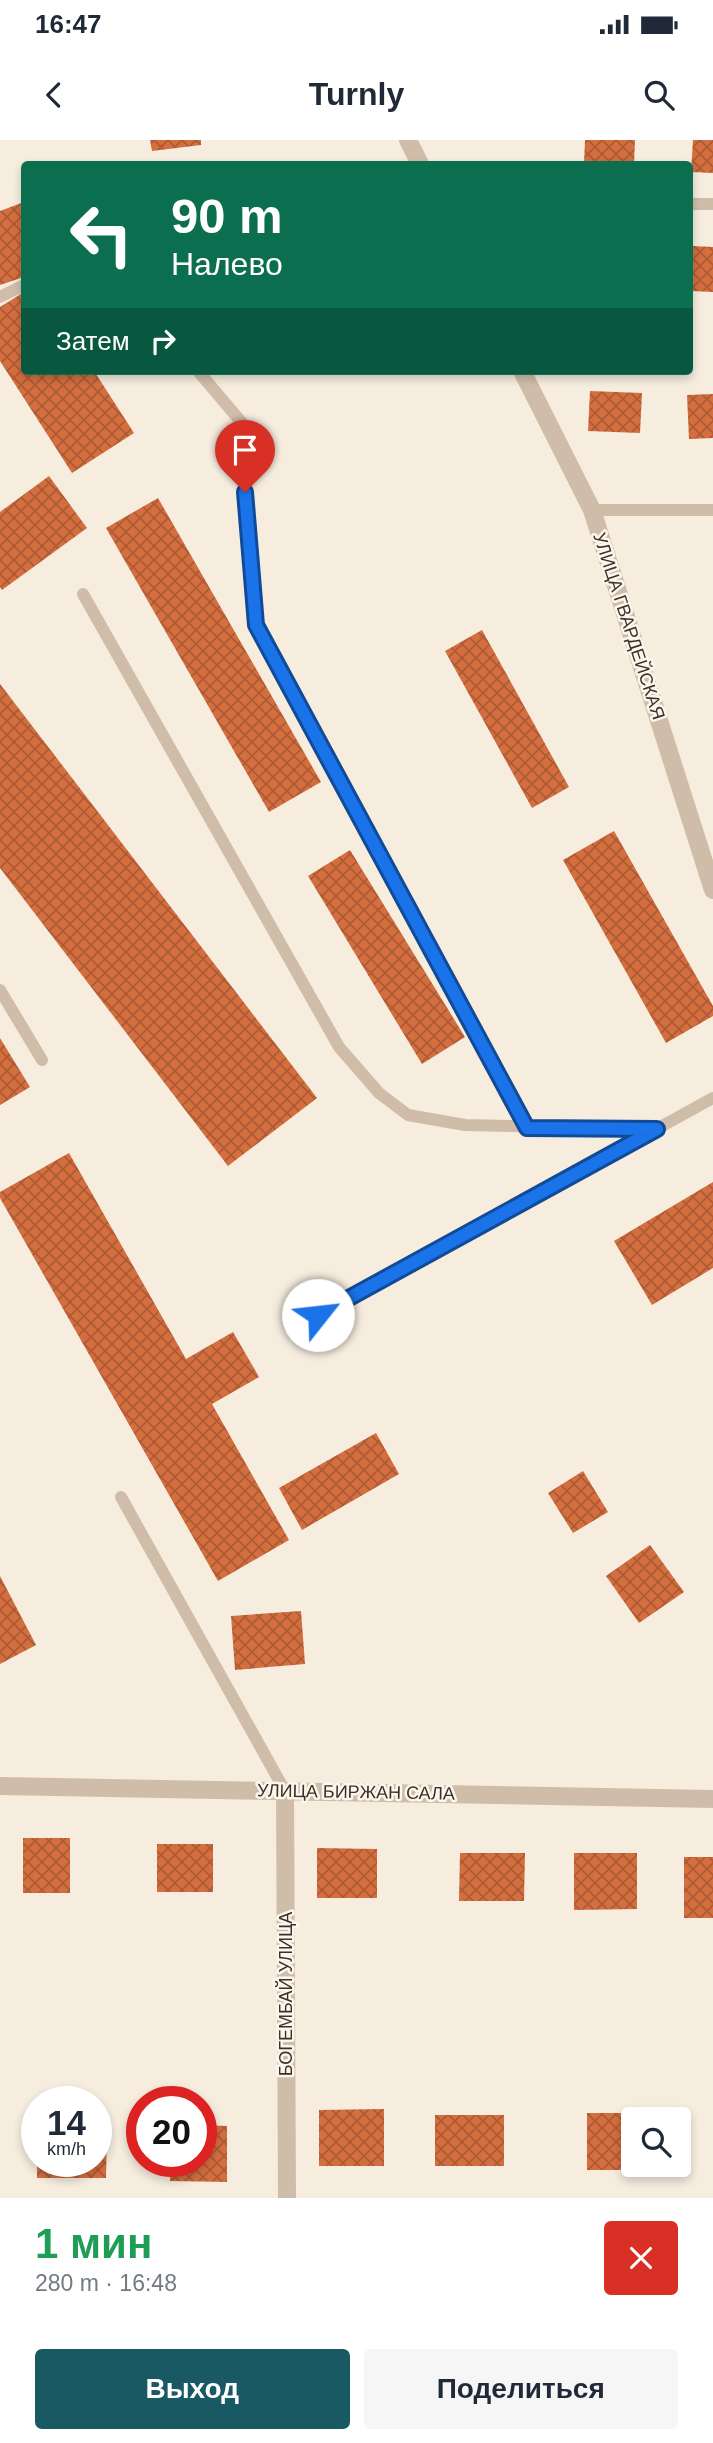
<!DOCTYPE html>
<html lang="ru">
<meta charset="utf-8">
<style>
body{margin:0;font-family:Helvetica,sans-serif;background:#f6f6f7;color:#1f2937;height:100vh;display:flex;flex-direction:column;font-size:26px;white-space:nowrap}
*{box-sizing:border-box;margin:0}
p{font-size:23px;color:#747a83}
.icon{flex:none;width:38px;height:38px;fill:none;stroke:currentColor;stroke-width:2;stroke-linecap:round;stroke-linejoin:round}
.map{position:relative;height:2058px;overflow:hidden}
.panel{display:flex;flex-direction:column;background:#fff;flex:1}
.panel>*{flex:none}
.hud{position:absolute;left:21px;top:21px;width:672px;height:214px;border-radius:7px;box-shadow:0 4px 10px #0003;background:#0b6e4f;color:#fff;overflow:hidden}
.buttons{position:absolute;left:621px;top:1967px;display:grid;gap:14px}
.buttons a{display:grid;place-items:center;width:70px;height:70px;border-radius:7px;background:#fff;box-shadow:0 4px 10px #0003;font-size:35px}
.speed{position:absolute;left:21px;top:1946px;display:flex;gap:14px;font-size:35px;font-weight:700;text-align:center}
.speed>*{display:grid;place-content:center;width:91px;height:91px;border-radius:50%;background:#fff;box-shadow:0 4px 10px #0003;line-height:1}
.speed small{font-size:18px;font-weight:400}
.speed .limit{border:10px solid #d22;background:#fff;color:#111}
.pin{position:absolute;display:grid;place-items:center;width:60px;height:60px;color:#fff;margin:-72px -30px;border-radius:50% 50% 50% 0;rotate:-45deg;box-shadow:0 0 7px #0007}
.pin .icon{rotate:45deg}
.me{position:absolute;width:77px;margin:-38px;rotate:61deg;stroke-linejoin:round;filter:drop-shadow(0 0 5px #0008)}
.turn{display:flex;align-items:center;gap:24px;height:147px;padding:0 35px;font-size:32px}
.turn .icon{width:91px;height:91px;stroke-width:2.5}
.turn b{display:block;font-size:49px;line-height:60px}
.then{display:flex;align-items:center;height:66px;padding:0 35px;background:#0003;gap:14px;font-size:26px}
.round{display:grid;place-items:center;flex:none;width:74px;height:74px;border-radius:7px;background:#f6f6f7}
.head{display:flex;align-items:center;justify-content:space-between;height:119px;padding:0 35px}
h1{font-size:42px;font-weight:700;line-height:52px;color:#1e9e55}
.button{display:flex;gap:14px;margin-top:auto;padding:14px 35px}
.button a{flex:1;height:80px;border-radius:7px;background:#195964;color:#fff;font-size:28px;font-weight:700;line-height:80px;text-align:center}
.button a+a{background:#f6f6f7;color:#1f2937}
.status{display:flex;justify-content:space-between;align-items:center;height:49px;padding:0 35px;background:#fff;direction:ltr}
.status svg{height:19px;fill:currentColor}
header{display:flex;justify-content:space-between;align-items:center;height:91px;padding:0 35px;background:#fff;font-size:32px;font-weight:700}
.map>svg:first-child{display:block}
.building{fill:url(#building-cross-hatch);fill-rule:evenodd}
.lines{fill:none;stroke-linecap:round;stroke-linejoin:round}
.lane{stroke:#d0bda9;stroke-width:12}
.street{stroke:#d0bda9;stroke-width:18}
.route-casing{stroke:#114b97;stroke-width:18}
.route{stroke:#1a73e8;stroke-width:12}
.labels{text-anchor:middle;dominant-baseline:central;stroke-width:5;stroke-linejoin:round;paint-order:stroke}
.street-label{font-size:18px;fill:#3c3129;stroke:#fcf6ec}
</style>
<div class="status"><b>16:47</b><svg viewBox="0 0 49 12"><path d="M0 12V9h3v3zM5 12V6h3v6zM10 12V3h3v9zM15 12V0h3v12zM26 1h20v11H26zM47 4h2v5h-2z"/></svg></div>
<header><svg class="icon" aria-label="back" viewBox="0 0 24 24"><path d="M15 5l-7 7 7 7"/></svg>Turnly<svg class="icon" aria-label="search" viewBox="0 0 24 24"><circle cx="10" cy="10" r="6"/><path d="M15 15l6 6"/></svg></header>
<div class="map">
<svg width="713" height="2058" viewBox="0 0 713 2058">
<defs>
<pattern id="building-cross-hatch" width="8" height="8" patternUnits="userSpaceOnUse" patternTransform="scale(1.75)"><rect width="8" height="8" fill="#d46e3f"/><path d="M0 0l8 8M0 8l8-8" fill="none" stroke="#ad5b35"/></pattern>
</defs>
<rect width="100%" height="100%" fill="#f6eddf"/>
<g class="building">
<path d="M150 0H201V5L152 11Z"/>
<path d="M585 0H635L634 24H584Z"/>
<path d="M693 0H713V33L691 32Z"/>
<path d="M24 62V137L0 145V71Z"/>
<path d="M693 106 713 107V152L691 151Z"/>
<path d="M24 152V231H94L134 293 72 333 0 221V167Z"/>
<path d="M590 251 642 253 640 293 588 291Z"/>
<path d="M713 254V298L689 299 687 255Z"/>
<path d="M49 336 87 388 2 450 0 447V372Z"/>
<path d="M158 358 321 642 269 672 106 388Z"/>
<path d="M482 490 569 647 532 668 445 511Z"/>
<path d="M0 544 317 958 228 1026 0 728Z"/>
<path d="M614 691 713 866V876L666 903 563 720Z"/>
<path d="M350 710 465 897 422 924 308 736Z"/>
<path d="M0 898 30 947 0 965Z"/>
<path d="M69 1013 186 1219 233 1192 259 1237 212 1264 289 1400 218 1441 0 1058V1052Z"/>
<path d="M713 1042V1128L652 1165 614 1101Z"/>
<path d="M376 1293 399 1334 302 1390 279 1348Z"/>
<path d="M583 1331 608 1372 573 1393 548 1353Z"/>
<path d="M650 1405 684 1452 639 1483 606 1436Z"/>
<path d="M0 1436 36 1505 0 1524Z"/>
<path d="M301 1471 305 1524 235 1530 231 1476Z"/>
<rect x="23" y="1698" width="47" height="55"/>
<rect x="157" y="1704" width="56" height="48"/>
<path d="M317 1708 377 1709V1758H317Z"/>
<path d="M460 1713H525L524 1761H459Z"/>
<path d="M574 1713H637V1769L574 1770Z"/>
<rect x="684" y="1717" width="29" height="61"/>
<path d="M384 1969V2026H319V1970Z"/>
<path d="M587 1973H690L691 2030H587ZM634 1979H679V2025H634Z"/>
<rect x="435" y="1975" width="69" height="51"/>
<path d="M201 1985 227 1986V2042L170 2041V2021H201Z"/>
<path d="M96 1990H107L106 2038H37V2021H96Z"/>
</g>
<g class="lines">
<g class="lane">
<path d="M690 64H713"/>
<path d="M0 157 24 145"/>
<path d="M198 231 242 283 246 376 256 485 527 988"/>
<path d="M592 370H713"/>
<path d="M83 454 339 907 379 953 408 975 465 985 657 989"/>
<path d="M0 850 42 920"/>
<path d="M318 1175 713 958"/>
<path d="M121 1357 285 1651"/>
</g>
<g class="street">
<path d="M408 0 420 24"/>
<path d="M522 231 592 370 713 750"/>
<path d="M0 1646 713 1659"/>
<path d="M285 1651 287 2058"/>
</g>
</g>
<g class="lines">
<g class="route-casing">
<path id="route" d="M245 352 256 485 527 988 657 989 318 1175"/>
</g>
<use href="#route" class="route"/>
</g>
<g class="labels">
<g class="street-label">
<text transform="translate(629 486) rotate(72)">УЛИЦА ГВАРДЕЙСКАЯ</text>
<text transform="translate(356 1652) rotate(1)">УЛИЦА БИРЖАН САЛА</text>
<text transform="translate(286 1854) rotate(-90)">БОГЕМБАЙ УЛИЦА</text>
</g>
</g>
</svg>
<div class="buttons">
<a><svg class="icon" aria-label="search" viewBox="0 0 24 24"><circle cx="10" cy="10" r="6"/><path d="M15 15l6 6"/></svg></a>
</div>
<div class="speed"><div>14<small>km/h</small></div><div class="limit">20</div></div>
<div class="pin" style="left:245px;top:352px;background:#d93025"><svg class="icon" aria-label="arrive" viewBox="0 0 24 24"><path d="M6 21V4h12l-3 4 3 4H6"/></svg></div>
<svg class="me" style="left:318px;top:1175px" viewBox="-20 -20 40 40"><circle r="19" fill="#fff"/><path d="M0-13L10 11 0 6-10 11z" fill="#1a73e8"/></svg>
<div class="hud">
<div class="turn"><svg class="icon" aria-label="left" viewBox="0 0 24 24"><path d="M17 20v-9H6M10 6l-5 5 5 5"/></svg><div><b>90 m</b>Налево</div></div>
<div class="then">Затем<svg class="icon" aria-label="right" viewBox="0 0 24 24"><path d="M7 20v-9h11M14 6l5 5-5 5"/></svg></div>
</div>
</div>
<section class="panel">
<div class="head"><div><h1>1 мин</h1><p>280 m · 16:48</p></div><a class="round" style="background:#d93025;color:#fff"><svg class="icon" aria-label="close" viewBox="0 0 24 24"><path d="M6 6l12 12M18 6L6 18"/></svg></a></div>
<div class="button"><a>Выход</a><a>Поделиться</a></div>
</section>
